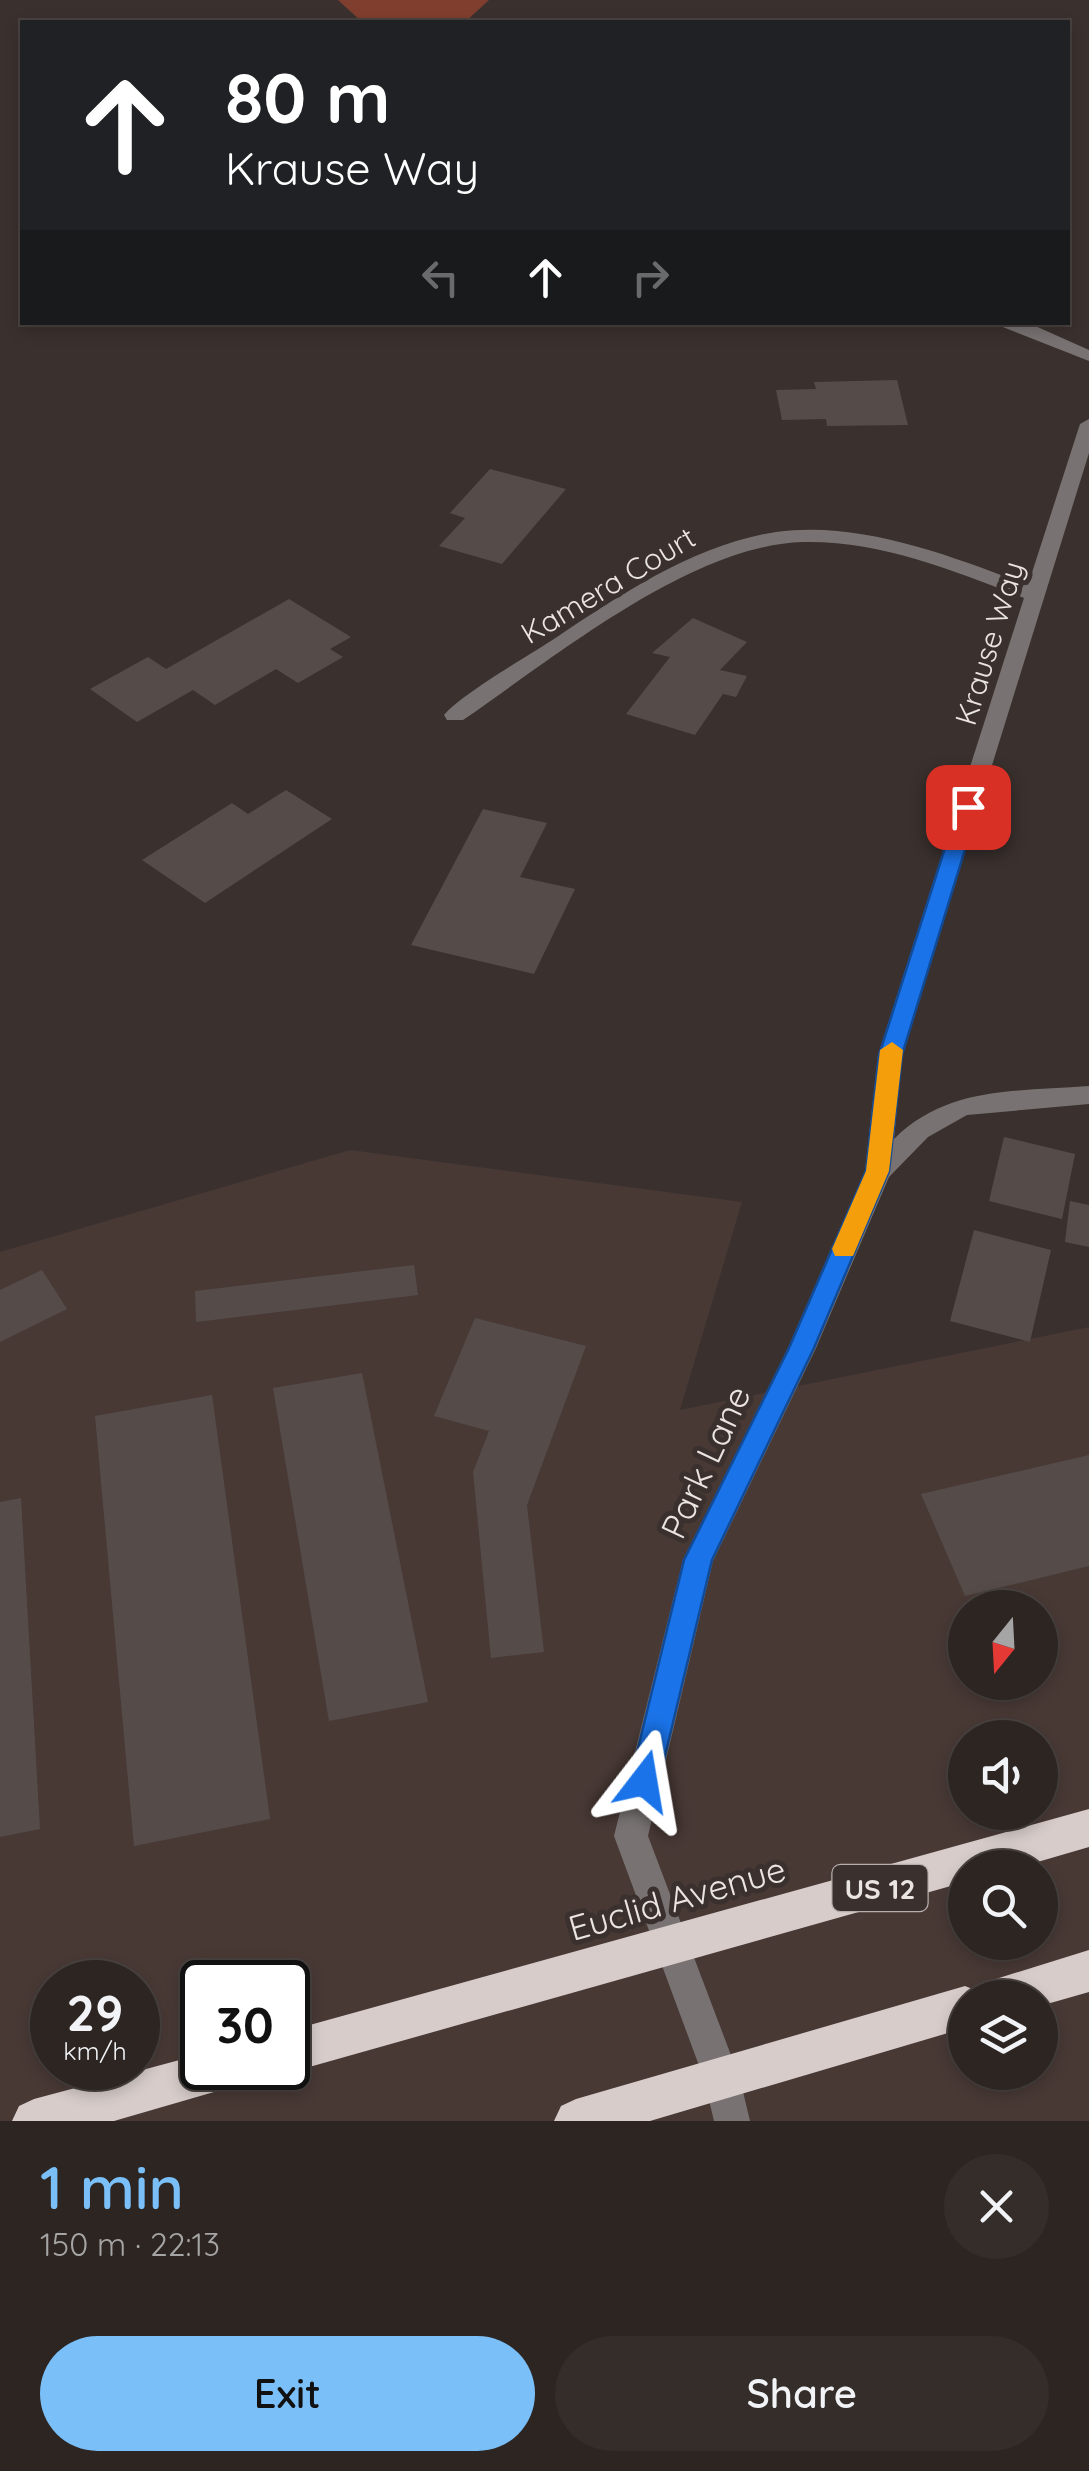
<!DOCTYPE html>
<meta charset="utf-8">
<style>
body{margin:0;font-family:Quicksand,sans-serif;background:#342d2a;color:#f1f3f6;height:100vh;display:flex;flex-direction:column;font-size:38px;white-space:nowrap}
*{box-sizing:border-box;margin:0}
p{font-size:32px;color:#a6a5a5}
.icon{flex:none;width:55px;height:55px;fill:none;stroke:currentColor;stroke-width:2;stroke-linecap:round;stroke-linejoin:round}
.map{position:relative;height:2121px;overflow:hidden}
.side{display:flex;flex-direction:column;background:#2c2522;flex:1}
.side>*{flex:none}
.hud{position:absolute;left:20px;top:20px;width:1050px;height:305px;border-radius:0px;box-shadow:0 5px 15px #0003,0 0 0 2px #484240;background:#202124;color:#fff;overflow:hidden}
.needle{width:65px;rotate:198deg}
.controls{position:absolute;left:948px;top:1590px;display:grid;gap:20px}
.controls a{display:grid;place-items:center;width:110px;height:110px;border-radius:50%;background:#2c2522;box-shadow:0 5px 15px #0003,0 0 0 2px #484240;font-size:50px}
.speed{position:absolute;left:30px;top:1960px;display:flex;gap:20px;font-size:50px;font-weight:700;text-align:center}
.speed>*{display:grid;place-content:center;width:130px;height:130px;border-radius:50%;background:#2c2522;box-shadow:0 5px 15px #0003,0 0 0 2px #484240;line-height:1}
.speed small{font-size:25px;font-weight:400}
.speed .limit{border:5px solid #111;border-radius:15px;background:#fff;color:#111}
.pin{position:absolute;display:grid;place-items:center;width:85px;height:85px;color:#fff;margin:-42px;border-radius:20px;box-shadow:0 5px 15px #0006}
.me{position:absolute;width:110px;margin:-55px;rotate:14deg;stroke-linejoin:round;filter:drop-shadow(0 0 8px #0008)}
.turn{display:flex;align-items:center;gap:35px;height:210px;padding:0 40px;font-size:45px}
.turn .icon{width:130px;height:130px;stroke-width:2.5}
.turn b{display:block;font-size:70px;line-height:85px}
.lanes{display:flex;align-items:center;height:95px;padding:0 40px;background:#0003;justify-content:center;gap:50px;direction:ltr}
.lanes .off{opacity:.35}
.round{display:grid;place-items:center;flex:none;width:105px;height:105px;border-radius:52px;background:#342d2a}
.overview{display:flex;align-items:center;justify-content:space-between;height:170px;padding:0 40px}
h1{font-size:60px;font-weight:600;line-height:75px;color:#7abff8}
.primary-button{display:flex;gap:20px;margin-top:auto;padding:20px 40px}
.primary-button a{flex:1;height:115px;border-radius:60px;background:#7abff8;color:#111;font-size:40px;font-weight:600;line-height:115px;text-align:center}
.primary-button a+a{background:#342d2a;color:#f1f3f6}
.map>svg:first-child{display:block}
.built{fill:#483935;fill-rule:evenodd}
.green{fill:#803e2e}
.building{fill:#554c49}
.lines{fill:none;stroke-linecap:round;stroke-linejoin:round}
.minor{fill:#787372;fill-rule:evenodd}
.highway{fill:#d7ccc9;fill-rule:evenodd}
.route{fill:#1a73e8;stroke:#114b97;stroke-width:2.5}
.slow{fill:#f59e0b}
.labels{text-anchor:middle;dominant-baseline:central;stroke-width:10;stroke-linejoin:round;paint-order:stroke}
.shield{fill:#3a312e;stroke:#b5aeac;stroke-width:2.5}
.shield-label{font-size:28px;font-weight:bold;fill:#eae4e2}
.street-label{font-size:30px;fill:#eae4e2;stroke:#3a312e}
.near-street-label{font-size:35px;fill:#eae4e2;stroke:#3a312e}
</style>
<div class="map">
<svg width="1089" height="2121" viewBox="0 0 1089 2121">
<rect width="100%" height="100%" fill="#3a312e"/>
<path class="built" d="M350 1150 742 1202 680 1410 1089 1327V2121H0V1252ZM965 1608H1040V1682H965ZM965 1738H1040V1812H965ZM965 1868H1040V1942H965ZM52 1982H138V2068H52ZM202 1982H288V2068H202ZM965 1998H1040V2072H965Z"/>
<path class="green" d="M338 0H489L465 22H362Z"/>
<g class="building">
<path d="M897 380 908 425 827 426 826 419 782 420 776 390 816 389 814 382Z"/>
<path d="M490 469 566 489 502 564 439 546 465 518 450 513Z"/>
<path d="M289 599 351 637 330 649 343 657 298 683 276 669 215 705 193 690 137 722 90 689 148 657 166 669Z"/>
<path d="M693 618 747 642 720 670 747 676 736 697 723 694 695 735 626 714 670 657 652 653Z"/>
<path d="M286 790 332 819 205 903 142 860 232 803 248 814Z"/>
<path d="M483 809 547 823 520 877 575 889 534 974 411 945Z"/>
<path d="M1004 1137 1075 1154 1062 1219 989 1201Z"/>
<path d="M1070 1201 1089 1205V1247L1065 1242Z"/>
<path d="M974 1230 1051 1250 1030 1342 950 1321Z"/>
<path d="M414 1265 418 1295 196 1322 195 1291Z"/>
<path d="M42 1270 67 1309 0 1342V1290Z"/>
<path d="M475 1318 586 1346 527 1505 544 1652 491 1658 473 1472 489 1431 434 1416Z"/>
<path d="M362 1373 428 1702 329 1721 273 1388Z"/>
<path d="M212 1395 270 1819 134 1846 95 1416Z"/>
<path d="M1089 1455V1566L965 1596 921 1494Z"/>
<path d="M21 1498 40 1829 0 1837V1502Z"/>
</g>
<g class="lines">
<g class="minor">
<path d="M990 322 1033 325 1089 350V361Z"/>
<path d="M1089 419V453L902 1055 894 1139C948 1085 1018 1092 1089 1086V1104L967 1115 928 1137 889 1177 816 1348 713 1561 648 1836 740 2079 750 2121H714L704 2079 614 1836 683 1560 788 1348 865 1171 878 1055 1024 598C955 571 879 540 803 542 691 545 554 658 463 720H447L444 715C463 693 530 655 557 637 623 593 697 544 776 532 860 520 951 556 1028 585L1080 424Z"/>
</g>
<g class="highway">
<path d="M1089 1809V1847L1017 1868H965V1882L288 2073 274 2068H288V2031Z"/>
<path d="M1089 1950V1992L1040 2006V1998H965V2028L650 2121H554L561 2106 576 2099 965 1986 980 1992 983 1983Z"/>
<path d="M202 2054V2068H251L245 2083 114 2121H12L19 2106 34 2099Z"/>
</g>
</g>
<path class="route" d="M968 800 978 807 902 1055 889 1171 814 1348 712 1560 659 1781 655 1791 644 1795 634 1791 630 1781 684 1560 789 1348 866 1171 879 1055 958 807Z"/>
<path class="slow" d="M892 1042 903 1050 889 1171 856 1249 853 1256H835L832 1249 866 1171 880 1050Z"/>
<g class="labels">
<rect class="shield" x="832.5" y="1865" width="95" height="46" rx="8"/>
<g class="shield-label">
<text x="880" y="1888">US 12</text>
</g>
<g class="street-label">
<text transform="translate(608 585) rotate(-31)">Kamera Court</text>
<text transform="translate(989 643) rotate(-73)">Krause Way</text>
</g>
<g class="near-street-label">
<text transform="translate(705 1462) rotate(-65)">Park Lane</text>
<text transform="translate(677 1898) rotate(-16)">Euclid Avenue</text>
</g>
</g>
</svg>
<div class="controls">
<a><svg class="needle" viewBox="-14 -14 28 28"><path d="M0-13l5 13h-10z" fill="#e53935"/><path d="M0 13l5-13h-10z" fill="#a6a5a5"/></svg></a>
<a><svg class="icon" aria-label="sound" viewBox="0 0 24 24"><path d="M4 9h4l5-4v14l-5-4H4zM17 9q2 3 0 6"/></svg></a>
<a><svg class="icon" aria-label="search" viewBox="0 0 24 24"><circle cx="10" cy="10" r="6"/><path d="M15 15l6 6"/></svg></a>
<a><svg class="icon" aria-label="layers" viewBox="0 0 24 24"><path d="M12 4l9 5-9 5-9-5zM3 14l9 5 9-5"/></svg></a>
</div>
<div class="speed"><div>29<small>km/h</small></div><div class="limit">30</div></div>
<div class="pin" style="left:968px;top:807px;background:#d93025"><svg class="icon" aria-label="arrive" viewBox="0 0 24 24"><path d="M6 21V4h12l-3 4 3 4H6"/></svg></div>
<svg class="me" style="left:644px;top:1781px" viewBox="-20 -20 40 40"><path d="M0-17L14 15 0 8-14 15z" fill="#1a73e8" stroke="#fff" stroke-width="4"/></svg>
<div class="hud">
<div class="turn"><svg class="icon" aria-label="ahead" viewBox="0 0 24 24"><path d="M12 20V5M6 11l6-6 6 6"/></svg><div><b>80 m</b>Krause Way</div></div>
<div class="lanes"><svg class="icon off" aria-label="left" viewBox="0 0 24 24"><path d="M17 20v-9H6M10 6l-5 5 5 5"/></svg><svg class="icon" aria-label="ahead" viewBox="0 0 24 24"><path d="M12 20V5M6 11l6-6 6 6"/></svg><svg class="icon off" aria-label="right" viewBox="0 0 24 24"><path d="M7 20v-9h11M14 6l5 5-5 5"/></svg></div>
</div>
</div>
<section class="side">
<div class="overview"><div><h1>1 min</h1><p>150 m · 22:13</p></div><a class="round"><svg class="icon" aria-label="close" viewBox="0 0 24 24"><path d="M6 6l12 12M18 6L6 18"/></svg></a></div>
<div class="primary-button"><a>Exit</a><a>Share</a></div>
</section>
